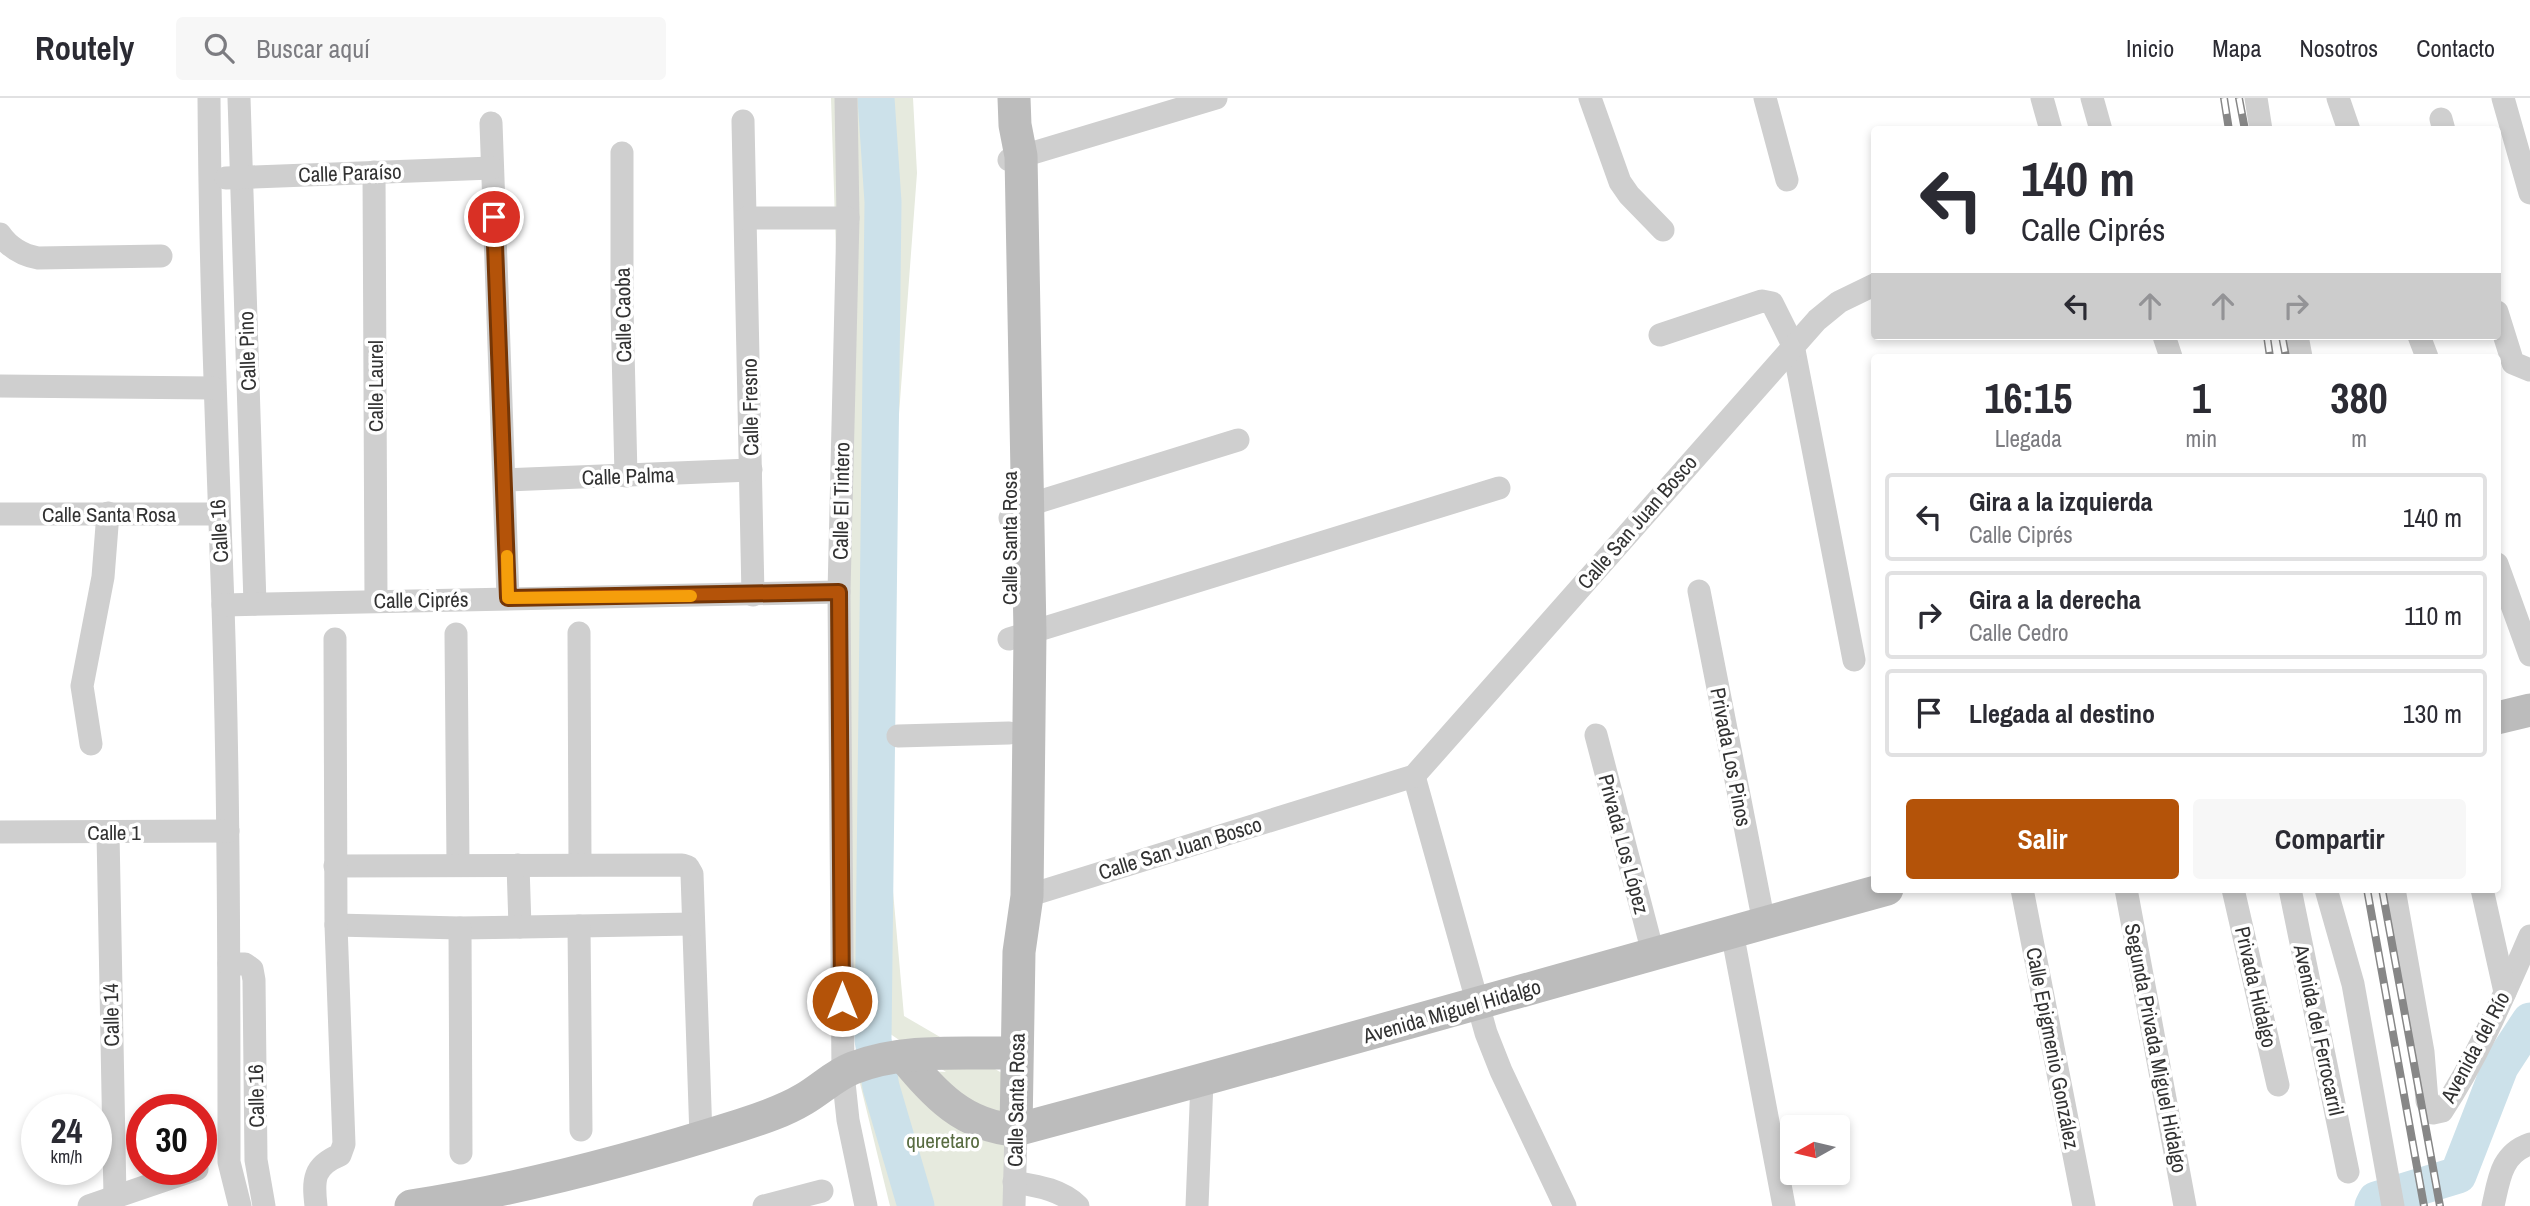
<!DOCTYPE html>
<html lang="es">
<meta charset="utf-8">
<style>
body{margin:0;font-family:"Archivo Narrow",sans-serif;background:#f7f7f7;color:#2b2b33;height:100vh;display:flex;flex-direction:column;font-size:26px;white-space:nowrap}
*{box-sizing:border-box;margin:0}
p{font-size:23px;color:#7c7c81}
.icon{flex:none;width:38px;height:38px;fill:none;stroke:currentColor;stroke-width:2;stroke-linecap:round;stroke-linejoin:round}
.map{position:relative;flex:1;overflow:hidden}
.details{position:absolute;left:1871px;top:256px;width:630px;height:539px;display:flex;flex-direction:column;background:#fff;border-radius:7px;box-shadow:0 4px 10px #0003}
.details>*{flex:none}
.guide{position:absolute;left:1871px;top:28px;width:630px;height:214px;border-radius:7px;box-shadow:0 4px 10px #0003;background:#fff;color:#2b2b33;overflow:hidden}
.needle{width:46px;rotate:262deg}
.fabs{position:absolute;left:1780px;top:1017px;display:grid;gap:14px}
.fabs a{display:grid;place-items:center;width:70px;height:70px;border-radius:7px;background:#fff;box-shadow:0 4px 10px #0003;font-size:35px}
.speed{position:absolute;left:21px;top:996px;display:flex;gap:14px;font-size:35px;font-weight:700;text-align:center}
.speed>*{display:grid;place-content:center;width:91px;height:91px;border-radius:50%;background:#fff;box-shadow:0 4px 10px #0003;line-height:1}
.speed small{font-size:18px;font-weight:400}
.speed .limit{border:10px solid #d22;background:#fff;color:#111}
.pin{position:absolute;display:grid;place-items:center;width:60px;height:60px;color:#fff;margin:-30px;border:4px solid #fff;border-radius:50%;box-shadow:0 2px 7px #0007}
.me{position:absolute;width:77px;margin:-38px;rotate:0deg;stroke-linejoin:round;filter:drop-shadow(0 0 5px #0008)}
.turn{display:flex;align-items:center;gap:24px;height:147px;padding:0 35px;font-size:32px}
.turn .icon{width:91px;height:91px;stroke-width:2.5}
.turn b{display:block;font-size:49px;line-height:60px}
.lanes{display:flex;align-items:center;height:66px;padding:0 35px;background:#0003;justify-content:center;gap:35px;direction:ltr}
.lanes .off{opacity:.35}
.eta{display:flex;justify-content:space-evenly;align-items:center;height:119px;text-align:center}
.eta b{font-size:42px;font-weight:800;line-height:49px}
.action{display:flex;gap:14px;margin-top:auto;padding:14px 35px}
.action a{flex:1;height:80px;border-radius:7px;background:#b45309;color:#fff;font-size:28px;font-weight:800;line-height:80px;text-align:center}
.action a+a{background:#f7f7f7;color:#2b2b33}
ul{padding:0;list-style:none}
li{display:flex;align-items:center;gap:21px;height:88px;margin:0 14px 10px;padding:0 21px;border:4px solid #e1e1e2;border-radius:7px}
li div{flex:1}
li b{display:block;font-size:26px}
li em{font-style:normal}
header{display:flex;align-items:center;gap:42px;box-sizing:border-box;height:98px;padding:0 35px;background:#fff;border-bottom:2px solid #e1e1e2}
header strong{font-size:33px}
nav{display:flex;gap:38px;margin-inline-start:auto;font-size:24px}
.search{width:490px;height:63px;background:#f7f7f7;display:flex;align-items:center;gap:18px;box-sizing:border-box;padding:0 24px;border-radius:7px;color:#7c7c81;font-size:26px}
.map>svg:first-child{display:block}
.green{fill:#e6eade}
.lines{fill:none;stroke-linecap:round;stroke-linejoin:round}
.river{stroke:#cce1ea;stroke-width:37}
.street{stroke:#cfcfcf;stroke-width:23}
.secondary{stroke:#bcbcbc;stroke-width:33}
.rail-casing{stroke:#878787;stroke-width:8}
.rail{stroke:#fff;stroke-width:5;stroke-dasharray:16;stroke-linecap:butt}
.route-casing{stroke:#753606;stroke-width:18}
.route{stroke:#b45309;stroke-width:12}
.slow{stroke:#f59e0b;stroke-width:12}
.labels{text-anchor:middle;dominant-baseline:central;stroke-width:7;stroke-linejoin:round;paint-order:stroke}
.street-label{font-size:21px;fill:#323232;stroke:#fff}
.park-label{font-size:21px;fill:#586c41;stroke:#fff}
</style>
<header>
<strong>Routely</strong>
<div class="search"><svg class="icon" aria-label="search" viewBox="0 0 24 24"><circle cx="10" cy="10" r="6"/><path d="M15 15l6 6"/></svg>Buscar aquí</div>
<nav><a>Inicio</a><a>Mapa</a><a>Nosotros</a><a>Contacto</a></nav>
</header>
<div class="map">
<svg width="2530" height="1108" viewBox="0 0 2530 1108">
<rect width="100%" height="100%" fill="#fff"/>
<path class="green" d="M831 0H913L917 75 877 611 904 918 1007 978 1009 1108H890L856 969 946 974 842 903V339Z"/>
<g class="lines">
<g class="river">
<path d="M876 0 883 104 873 942 881 989 916 1108"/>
<path d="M2373 1108 2376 1102 2458 1077 2500 969 2530 923"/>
</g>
<g class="street">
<path d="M209 0C210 170 217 338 223 508 229 693 229 879 229 1064L240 1108"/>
<path d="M239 0 255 506"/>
<path d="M846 0 848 120 839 494 843 975 848 1022 866 1108"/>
<path d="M1590 0 1620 84 1629 97 1663 132"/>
<path d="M1765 0 1787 82"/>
<path d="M2042 0 2051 32"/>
<path d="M2092 0 2101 32"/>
<path d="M2256 0 2261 32"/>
<path d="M2338 0 2349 32"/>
<path d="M2503 0 2530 95"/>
<path d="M2441 21 2444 32"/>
<path d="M743 23 753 497"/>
<path d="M491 25 508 500"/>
<path d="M622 55V209L626 378"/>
<path d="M1009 62 1216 0"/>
<path d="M374 74 376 502"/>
<path d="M226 80 492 70"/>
<path d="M746 120H848"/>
<path d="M0 136C9 149 22 157 38 160L161 158"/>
<path d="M2497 214 2513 265 2530 272"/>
<path d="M1660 237 1762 203 1772 205 1793 247 1854 562"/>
<path d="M2164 238 2171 259"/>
<path d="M2297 238 2301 259"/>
<path d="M2419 238 2427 259"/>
<path d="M0 288 214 290"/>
<path d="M505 382 751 372"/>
<path d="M0 416H218"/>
<path d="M1010 420 1041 403 1238 342"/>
<path d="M2497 466 2530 557"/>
<path d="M1699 493 1764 825"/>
<path d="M223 507 839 494"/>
<path d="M579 535 580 766"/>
<path d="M456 536 458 766"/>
<path d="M1009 541 1499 390"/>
<path d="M1596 637 1653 855"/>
<path d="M898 638 1009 635"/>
<path d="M91 646 82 588 103 479 108 415"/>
<path d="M1414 678 1486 935 1501 973 1565 1108"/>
<path d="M0 734 228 733"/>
<path d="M108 735 115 1099"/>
<path d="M518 767 520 829"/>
<path d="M335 768 682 767 688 769 692 776 701 1039"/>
<path d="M2022 791 2084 1108"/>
<path d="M2126 791 2185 1108"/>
<path d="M2233 791 2278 987"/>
<path d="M2290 791 2348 1074"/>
<path d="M2326 791 2353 886 2393 1108"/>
<path d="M2394 791 2423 954 2427 1003 2433 1015 2442 1013C2478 959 2504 897 2530 838"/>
<path d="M2482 791 2505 894"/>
<path d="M1027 798 1414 678 1817 222 1839 204 1874 187"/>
<path d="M336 827 460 830 693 826"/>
<path d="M579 828 581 1032"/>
<path d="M460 830 461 1055"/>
<path d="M1732 834 1784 1108"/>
<path d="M229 866H245L252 871 254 882 256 1062 264 1108"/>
<path d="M1014 1084C1037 1088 1060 1091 1078 1108"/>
<path d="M89 1108 197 1071"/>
<path d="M316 1108C313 1082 313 1068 340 1057L344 1046 336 827 335 541"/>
<path d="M764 1108 822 1093"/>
<path d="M1014 1108 1016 1032"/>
<path d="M1197 1108 1202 983"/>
<path d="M2493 1108C2499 1081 2501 1056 2530 1046"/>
</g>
<g class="secondary">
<path d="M1014 0 1015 27 1021 58 1030 535 1027 798 1019 854 1016 1032"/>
<path d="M2497 620 2530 612"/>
<path d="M904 959C936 997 963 1028 1016 1032 1307 955 1596 871 1887 791"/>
<path d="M411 1108C522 1091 634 1061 741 1027 763 1020 784 1013 804 1001 821 991 835 977 853 970 903 950 963 956 1016 955"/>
</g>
<g class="rail-casing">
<g id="rail">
<path d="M2224 0 2229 32"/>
<path d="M2239 0 2245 32"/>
<path d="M2267 238 2270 259"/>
<path d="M2282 238 2286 259"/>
<path d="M2367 791 2424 1108"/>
<path d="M2382 791 2440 1108"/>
</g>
</g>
<use href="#rail" class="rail"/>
</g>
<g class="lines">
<g class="route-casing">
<path id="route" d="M494 119 508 500 839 494 842 903"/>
</g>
<use href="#route" class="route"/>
<path class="slow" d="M507 458 508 500 691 498"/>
</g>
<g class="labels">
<g class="street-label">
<text transform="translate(350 75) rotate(-2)">Calle Paraíso</text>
<text transform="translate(623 217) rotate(-91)">Calle Caoba</text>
<text transform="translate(247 253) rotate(-92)">Calle Pino</text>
<text transform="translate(375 288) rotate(-90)">Calle Laurel</text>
<text transform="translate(750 309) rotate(-91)">Calle Fresno</text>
<text transform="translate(628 378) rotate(-2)">Calle Palma</text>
<text transform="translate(841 403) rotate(-89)">Calle El Tintero</text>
<text x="109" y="416">Calle Santa Rosa</text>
<text transform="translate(1637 424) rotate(-49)">Calle San Juan Bosco</text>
<text transform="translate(219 433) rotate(-93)">Calle 16</text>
<text transform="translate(1009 440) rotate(-90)">Calle Santa Rosa</text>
<text transform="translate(421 502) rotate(-1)">Calle Ciprés</text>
<text transform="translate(1731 659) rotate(79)">Privada Los Pinos</text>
<text x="114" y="734">Calle 1</text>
<text transform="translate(1624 746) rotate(75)">Privada Los López</text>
<text transform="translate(1180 750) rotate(-17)">Calle San Juan Bosco</text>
<text transform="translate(2256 889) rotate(77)">Privada Hidalgo</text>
<text transform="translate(1452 913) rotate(-16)">Avenida Miguel Hidalgo</text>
<text transform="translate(111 917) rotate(-91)">Calle 14</text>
<text transform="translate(2319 932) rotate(78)">Avenida del Ferrocarril</text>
<text transform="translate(2475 949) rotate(-62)">Avenida del Río</text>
<text transform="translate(2053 950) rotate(79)">Calle Epigmenio González</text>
<text transform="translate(2156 950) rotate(79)">Segunda Privada Miguel Hidalgo</text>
<text transform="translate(256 998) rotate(-91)">Calle 16</text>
<text transform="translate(1016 1002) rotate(-89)">Calle Santa Rosa</text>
</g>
<g class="park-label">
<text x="943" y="1042">queretaro</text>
</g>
</g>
</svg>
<div class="fabs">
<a><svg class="needle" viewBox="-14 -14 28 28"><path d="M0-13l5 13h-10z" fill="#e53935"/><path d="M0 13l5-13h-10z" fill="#7c7c81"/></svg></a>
</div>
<div class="speed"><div>24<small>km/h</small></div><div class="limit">30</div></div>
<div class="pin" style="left:494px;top:119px;background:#d93025"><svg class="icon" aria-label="arrive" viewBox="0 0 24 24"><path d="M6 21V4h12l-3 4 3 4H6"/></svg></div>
<svg class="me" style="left:842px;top:903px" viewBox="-20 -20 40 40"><circle r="17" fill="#b45309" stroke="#fff" stroke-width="3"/><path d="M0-11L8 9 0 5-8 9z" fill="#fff"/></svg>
<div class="guide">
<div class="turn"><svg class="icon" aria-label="left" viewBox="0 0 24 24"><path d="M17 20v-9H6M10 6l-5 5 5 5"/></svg><div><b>140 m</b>Calle Ciprés</div></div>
<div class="lanes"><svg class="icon" aria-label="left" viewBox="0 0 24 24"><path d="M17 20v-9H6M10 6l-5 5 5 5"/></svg><svg class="icon off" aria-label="ahead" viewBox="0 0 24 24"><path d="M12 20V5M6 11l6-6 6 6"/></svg><svg class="icon off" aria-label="ahead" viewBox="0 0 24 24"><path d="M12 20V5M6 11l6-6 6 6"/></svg><svg class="icon off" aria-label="right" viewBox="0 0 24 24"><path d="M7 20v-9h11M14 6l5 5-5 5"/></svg></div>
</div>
<section class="details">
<div class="eta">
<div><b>16:15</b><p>Llegada</p></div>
<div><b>1</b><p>min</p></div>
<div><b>380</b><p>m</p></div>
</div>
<ul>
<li><svg class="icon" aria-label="left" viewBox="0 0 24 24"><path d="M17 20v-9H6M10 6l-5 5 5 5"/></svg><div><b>Gira a la izquierda</b><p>Calle Ciprés</p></div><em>140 m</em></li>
<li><svg class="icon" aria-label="right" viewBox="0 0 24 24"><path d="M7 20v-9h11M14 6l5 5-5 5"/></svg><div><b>Gira a la derecha</b><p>Calle Cedro</p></div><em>110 m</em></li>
<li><svg class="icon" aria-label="arrive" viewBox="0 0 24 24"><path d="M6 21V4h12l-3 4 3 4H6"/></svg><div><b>Llegada al destino</b></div><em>130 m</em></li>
</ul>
<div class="action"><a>Salir</a><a>Compartir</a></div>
</section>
</div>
